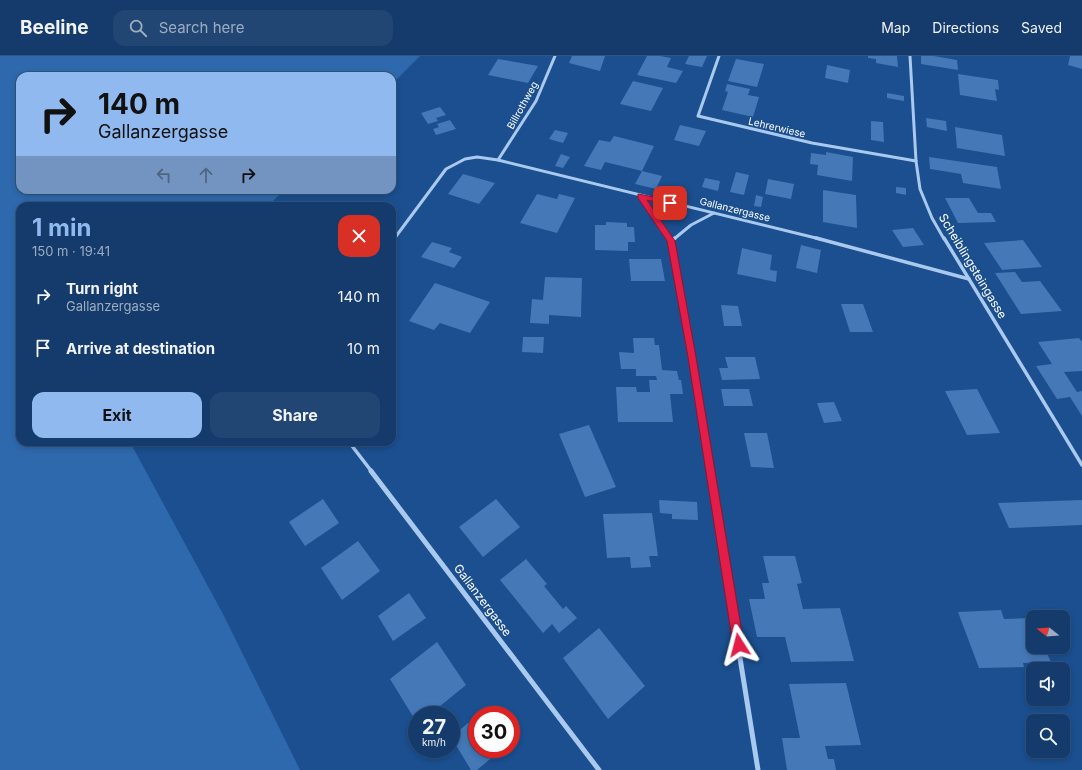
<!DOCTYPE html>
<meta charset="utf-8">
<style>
body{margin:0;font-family:Inter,sans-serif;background:#214673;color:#f1f3f6;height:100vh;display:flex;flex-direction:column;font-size:15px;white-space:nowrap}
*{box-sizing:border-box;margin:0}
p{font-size:13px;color:#9dadc1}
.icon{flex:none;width:22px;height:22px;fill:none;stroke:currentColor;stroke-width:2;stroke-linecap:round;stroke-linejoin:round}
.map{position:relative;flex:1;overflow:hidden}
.sheet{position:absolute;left:16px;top:146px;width:380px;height:244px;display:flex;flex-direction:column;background:#143b6b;border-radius:12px;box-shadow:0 2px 6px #0003,0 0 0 1px #33557e}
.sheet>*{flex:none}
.top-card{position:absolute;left:16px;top:16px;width:380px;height:122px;border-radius:12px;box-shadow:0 2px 6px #0003,0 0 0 1px #33557e;background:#90b9f0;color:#111;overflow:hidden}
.needle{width:26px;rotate:287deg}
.controls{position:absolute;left:1026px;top:554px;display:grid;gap:8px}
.controls a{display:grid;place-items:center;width:44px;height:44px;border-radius:8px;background:#143b6b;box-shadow:0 2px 6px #0003,0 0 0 1px #33557e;font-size:20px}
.speed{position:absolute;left:408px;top:650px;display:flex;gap:8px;font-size:20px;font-weight:700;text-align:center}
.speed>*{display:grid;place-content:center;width:52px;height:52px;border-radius:50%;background:#143b6b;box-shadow:0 2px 6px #0003,0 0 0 1px #33557e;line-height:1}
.speed small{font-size:10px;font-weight:400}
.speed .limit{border:6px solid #d22;background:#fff;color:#111}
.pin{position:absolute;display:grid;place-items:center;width:34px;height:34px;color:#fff;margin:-17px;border-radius:8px;box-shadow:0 2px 6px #0006}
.me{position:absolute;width:44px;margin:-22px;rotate:351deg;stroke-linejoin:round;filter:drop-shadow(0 0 3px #0008)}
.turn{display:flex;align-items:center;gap:14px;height:84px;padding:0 16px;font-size:18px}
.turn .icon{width:52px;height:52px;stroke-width:2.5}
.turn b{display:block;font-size:28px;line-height:34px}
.lanes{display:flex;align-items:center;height:38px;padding:0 16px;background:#0003;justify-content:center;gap:20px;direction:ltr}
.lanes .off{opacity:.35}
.round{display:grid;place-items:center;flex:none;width:42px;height:42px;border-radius:12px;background:#214673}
.overview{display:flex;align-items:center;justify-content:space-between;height:68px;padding:0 16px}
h1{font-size:24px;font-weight:700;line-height:30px;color:#90b9f0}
.action{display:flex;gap:8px;margin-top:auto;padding:8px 16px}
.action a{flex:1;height:46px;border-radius:12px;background:#90b9f0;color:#111;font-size:16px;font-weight:700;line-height:46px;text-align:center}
.action a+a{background:#214673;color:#f1f3f6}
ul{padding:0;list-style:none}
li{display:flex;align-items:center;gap:12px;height:52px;padding:0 16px}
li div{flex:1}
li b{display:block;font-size:15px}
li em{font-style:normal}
header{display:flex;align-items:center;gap:24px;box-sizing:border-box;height:56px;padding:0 20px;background:#143b6b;border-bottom:1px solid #33557e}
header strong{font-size:19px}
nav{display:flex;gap:22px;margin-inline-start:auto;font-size:14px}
.search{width:280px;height:36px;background:#214673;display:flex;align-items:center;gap:10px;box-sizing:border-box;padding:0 14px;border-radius:12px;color:#9dadc1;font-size:15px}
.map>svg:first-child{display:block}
.green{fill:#2e69ad}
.building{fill:#4478b7}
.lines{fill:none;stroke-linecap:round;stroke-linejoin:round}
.minor-far2{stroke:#a9c9ee;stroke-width:3}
.minor-far1{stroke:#a9c9ee;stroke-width:3.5}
.minor{stroke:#a9c9ee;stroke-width:5}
.route{fill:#e11d48;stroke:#92132f}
.labels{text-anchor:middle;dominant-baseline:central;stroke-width:3;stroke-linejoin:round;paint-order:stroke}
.far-street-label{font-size:10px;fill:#fff;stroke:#1b4f8f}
.street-label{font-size:12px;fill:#fff;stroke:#1b4f8f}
</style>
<header>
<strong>Beeline</strong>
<div class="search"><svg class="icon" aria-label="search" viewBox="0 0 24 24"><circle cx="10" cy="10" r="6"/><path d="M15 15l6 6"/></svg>Search here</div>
<nav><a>Map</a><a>Directions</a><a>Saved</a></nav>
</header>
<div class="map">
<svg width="1082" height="714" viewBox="0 0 1082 714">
<rect width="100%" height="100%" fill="#1b4f8f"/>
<path class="green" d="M0 0H420L392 28V20H20V134H284L268 150H20V386H130L223 558 300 714H0Z"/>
<g class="building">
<path d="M572 0H605L600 15 569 7Z"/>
<path d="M647 0H660L671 2 667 11 683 15 676 27 637 19Z"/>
<path d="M689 0H707L702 11 685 8Z"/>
<path d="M868 0H897L898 11 876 7V3L868 2Z"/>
<path d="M921 0H934L957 4 958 14 921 8Z"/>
<path d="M1070 0H1082V13L1068 9Z"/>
<path d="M498 3 538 10 528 27 488 19Z"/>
<path d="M736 3 764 8 757 31 728 25Z"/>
<path d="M827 9 850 14 848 27 825 22Z"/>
<path d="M958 18 998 24 999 34 995 33 997 45 960 39Z"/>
<path d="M633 25 663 32 651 55 620 48Z"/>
<path d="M727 28 750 33 748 39 759 41 753 61 722 54 728 36 725 35Z"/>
<path d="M887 37 904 40V45L887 42Z"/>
<path d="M440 51 446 59 436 62 438 65 428 68 421 57Z"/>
<path d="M926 62 946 65 947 75 927 71Z"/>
<path d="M450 64 456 73 436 79 433 73 439 71 437 68Z"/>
<path d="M871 65 883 66 884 86 871 84Z"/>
<path d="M680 69 706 75 699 90 674 84Z"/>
<path d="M955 71 1002 79 1005 100 957 92Z"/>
<path d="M555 74 568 77 563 87 549 83Z"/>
<path d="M614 80 654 90 642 115 605 106 601 114 584 110 599 84 610 86Z"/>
<path d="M826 96 853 101 852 125 817 119 818 109 810 108 811 97 826 99Z"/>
<path d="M561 98 570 101 563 112 555 110Z"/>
<path d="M929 101 997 111 1001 133 963 127 961 118 930 113Z"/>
<path d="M642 115 662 120 656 133 635 128Z"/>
<path d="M736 116 749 119 744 139 730 136Z"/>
<path d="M463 118 495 127 479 148 448 138Z"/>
<path d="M705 122 720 125 718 135 702 131Z"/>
<path d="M768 123 794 128 791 143 765 138Z"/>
<path d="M896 131 906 132V139L896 137Z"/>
<path d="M823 134 856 139 857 172 823 166Z"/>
<path d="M537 138 557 143 559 138 575 142 557 177 520 167Z"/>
<path d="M756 139 763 141 761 151 754 150Z"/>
<path d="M945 142H969L978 157H991L996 166 958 167Z"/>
<path d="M606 166 627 167V171H634L635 186H628V195L595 194V169H606Z"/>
<path d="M913 172 924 189 903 191 892 174Z"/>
<path d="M1023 184 1042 211 1002 214 984 187Z"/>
<path d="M432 186 452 192 449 196 462 201 454 212 421 201Z"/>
<path d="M801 189 821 194 817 217 796 212Z"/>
<path d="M742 192 772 199 770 214 777 215 776 226 737 218Z"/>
<path d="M629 203H661L665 225H631Z"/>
<path d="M1015 216 1022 226 1040 225 1062 255 1021 258 995 217Z"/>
<path d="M545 221 582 222 581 261 549 259V268L530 267 532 243 543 244Z"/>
<path d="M435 227 490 246 470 277 440 267 434 274 409 265Z"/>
<path d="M841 248H863L873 276H850Z"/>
<path d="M721 249 738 250 742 270H724Z"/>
<path d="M523 281H544L543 297 522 296Z"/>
<path d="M633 282H654L655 289H659L662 314 677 315 679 324H681L683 338H670L673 366H618L616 331H636L637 336H650L649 324H657L656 320H636V313H621L619 296 634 297Z"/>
<path d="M1079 282 1082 286V315L1064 316 1077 336 1082 335V360L1070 341 1057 343 1036 310 1052 308 1038 286Z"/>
<path d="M725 301H755L760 323 722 324 719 312H728Z"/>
<path d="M721 333H749L753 350H724Z"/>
<path d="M977 333 1000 377 967 379 945 335Z"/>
<path d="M834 346 842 365 824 367 817 347Z"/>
<path d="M589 369 616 431 585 441 559 378Z"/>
<path d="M744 377H767L774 412 751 411Z"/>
<path d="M323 443 339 467 305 490 289 466Z"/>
<path d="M496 443 520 471 483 501 459 471Z"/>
<path d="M659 444 697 446 698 464 672 463V458L660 457Z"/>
<path d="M1082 444V469L1009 472 998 447Z"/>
<path d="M652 457 658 500H649L651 511 631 512 630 501 607 502 603 458Z"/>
<path d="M358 485 380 515 342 544 321 512Z"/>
<path d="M763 500H795L802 527 797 528 803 553 840 552 854 605 791 606 785 581H757L749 543H765L762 527H769Z"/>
<path d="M526 503 547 528 544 530 563 553 566 550 577 562 559 577 552 568 543 577 500 524Z"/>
<path d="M409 537 426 562 393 585 378 560Z"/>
<path d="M1001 554 1004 563 1032 562 1033 565V591H1044L1051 606 1023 607 1024 611 979 612 958 556Z"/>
<path d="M599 572 645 630 608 663 563 602Z"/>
<path d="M437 586 466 629 429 659H417V667L390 623Z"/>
<path d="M846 627 861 689 825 690 828 703H834L836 714H787L782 682H800L789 628Z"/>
<path d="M473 663 477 670V693H492L495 699 477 714H471L451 681Z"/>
</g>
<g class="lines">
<g class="minor-far2">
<path d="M719 0 698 60 812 87 916 105"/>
<path d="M910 0 916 105 920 133 932 162 944 183"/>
<path d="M498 104 536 45 555 0"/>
<path d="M640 140 669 183"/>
<path d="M394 183 446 113 465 103 477 101 498 104 820 183"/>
<path d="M674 183 691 169 714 157"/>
</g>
<g class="minor-far1">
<path d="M669 182 671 185 692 301 710 416"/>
<path d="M816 182 969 223"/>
<path d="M944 182 1082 409"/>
<path d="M392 185 395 182"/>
<path d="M671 185 675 182"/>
<path d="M349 386 372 416"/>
</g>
<g class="minor">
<path d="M371 415 599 714"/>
<path d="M710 415 758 714"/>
</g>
</g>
<path class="route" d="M638 138 670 144 673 147 670 149 647 144 675 185 696 301 744 589 743 593 739 595 735 593 733 589 688 301 667 185 638 142Z"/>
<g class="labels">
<g class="far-street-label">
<text transform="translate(522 49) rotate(-61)">Billrothweg</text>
<text transform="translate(777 71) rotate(13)">Lehrerwiese</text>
<text transform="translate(735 153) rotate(14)">Gallanzergasse</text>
</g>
<g class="street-label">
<text transform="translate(973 210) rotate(59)">Scheiblingsteingasse</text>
<text transform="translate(483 544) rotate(53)">Gallanzergasse</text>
</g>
</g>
</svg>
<div class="controls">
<a><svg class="needle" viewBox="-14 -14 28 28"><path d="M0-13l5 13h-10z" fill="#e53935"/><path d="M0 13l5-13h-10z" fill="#9dadc1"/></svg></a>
<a><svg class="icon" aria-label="sound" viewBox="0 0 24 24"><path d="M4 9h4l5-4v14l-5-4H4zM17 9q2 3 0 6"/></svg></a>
<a><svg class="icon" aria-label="search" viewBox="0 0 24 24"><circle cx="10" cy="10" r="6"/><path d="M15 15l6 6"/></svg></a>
</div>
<div class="speed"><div>27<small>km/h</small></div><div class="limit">30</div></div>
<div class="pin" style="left:670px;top:147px;background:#d93025"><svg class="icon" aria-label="arrive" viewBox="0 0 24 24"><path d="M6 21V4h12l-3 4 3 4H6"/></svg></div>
<svg class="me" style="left:739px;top:589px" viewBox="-20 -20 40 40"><path d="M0-17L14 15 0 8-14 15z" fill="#e11d48" stroke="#fff" stroke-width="4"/></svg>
<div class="top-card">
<div class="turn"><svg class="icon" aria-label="right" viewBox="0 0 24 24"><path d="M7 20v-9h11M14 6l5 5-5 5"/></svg><div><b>140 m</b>Gallanzergasse</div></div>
<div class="lanes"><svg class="icon off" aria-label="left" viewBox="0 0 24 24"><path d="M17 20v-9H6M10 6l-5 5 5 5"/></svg><svg class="icon off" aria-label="ahead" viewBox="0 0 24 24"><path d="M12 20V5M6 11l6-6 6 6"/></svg><svg class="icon" aria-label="right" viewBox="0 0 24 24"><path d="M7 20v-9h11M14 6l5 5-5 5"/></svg></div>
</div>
<section class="sheet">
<div class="overview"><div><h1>1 min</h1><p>150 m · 19:41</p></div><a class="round" style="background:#d93025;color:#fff"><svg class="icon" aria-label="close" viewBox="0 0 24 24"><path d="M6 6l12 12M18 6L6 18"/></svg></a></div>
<ul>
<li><svg class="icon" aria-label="right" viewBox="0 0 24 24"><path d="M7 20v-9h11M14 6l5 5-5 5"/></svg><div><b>Turn right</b><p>Gallanzergasse</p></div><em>140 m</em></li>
<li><svg class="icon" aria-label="arrive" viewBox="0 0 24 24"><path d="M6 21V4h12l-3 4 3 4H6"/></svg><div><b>Arrive at destination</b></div><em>10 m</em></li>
</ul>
<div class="action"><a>Exit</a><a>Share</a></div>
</section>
</div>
